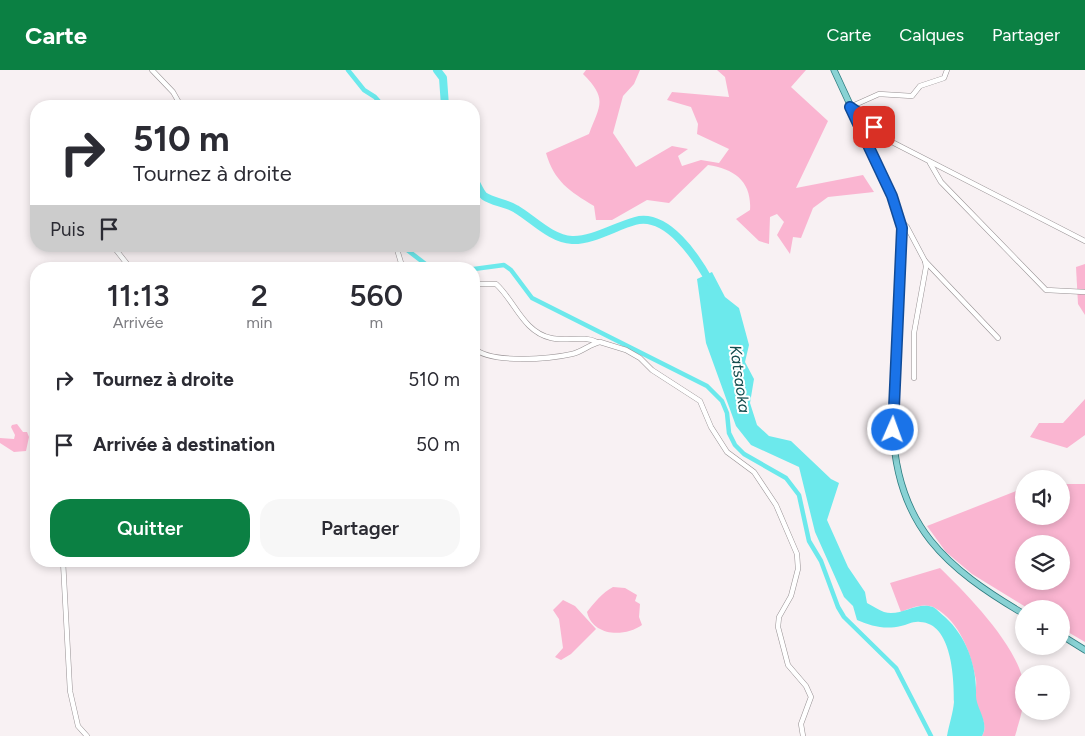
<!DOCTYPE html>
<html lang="fr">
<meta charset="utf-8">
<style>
body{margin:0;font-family:Figtree,sans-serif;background:#f7f7f7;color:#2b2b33;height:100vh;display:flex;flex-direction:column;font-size:19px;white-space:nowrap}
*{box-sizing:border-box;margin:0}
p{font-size:16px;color:#7c7c81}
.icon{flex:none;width:28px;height:28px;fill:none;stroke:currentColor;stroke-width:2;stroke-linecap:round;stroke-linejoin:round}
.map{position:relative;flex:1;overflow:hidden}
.panel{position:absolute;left:30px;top:192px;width:450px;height:305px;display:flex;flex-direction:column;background:#fff;border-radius:20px;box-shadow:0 2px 8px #0003}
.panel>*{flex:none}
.hud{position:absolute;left:30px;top:30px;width:450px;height:152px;border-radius:20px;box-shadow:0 2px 8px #0003;background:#fff;color:#2b2b33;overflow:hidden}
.fabs{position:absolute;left:1015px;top:400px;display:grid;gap:10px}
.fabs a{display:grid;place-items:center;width:55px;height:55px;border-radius:50%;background:#fff;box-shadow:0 2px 8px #0003;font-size:25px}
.pin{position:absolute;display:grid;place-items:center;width:42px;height:42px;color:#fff;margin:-21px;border-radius:10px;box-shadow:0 2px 8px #0006}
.me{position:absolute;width:55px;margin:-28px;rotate:2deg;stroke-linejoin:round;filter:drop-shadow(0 0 4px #0008)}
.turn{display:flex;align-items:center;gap:18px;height:105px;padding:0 20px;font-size:22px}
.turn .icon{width:65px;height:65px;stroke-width:2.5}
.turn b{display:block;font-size:35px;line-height:42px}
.then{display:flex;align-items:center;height:48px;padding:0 20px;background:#0003;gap:10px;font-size:19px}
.eta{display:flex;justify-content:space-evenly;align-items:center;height:85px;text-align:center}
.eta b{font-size:30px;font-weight:600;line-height:35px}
.cta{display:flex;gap:10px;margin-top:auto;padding:10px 20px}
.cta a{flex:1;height:58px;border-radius:20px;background:#0b8043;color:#fff;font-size:20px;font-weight:600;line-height:58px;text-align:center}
.cta a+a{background:#f7f7f7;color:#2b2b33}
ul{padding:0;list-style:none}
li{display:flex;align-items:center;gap:15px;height:65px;padding:0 20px}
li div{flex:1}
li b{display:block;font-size:19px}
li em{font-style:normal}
header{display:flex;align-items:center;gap:30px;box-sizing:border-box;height:70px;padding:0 25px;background:#0b8043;color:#fff}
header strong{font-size:24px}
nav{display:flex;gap:28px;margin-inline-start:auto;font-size:18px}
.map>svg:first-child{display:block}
.green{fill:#fab5d1;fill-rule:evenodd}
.water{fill:#6ce9ec}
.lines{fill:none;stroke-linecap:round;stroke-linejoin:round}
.canal{stroke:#6ce9ec;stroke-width:4.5}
.river{stroke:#6ce9ec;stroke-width:8}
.minor-casing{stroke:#979193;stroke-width:5.5}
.major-casing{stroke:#2f7d80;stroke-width:7}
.minor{stroke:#fff;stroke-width:4.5}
.major{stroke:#89d2d4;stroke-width:5.5}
.route-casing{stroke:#114b97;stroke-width:12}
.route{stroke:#1a73e8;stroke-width:9}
.labels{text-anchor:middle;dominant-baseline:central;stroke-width:4;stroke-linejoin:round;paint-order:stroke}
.water-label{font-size:16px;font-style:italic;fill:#144c4e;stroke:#fff}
</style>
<header>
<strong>Carte</strong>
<nav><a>Carte</a><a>Calques</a><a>Partager</a></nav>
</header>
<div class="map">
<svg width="1085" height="666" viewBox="0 0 1085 666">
<rect width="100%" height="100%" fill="#f8f1f3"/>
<g class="green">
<path d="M586 0H640L634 14 623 26 613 63 636 97 672 76 688 79 678 86 682 96 701 90 719 93 729 79 697 64 698 54 691 37 667 30 672 22 729 27 725 7 717 0H806L791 17 828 51 796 118 863 105 874 122 828 127 813 138 801 168 793 167 790 184 777 165 784 152 777 144 770 147 769 174 759 171 736 149 750 140C752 112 735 99 708 95L669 133 647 130 612 150H596L594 136C569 121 554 111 546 83L589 64C600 35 608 29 583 4Z"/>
<path d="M1085 194V245L1078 234 1076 197Z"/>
<path d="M1085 329V365L1067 378 1030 367 1039 353H1063Z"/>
<path d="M17 354 23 362H27L29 367 26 381 14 382 0 373V368L14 369 15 365 11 357 12 355Z"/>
<path d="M1061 414H1085V572L1061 558V539H1029L972 504 946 482 927 456 1024 418V446H1061ZM1024 474H1061V511H1024Z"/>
<path d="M940 498C967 524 1021 579 1024 617 1025 635 1020 649 1015 666H982C989 655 979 643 976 633 974 626 977 617 976 610 971 583 960 552 935 538 924 532 911 538 901 542L890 513Z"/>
<path d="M613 517 625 518 637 525 635 531 640 534 639 547 642 555C625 567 593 567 587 542 594 533 603 522 613 517Z"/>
<path d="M563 530 575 536 596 559 571 584 561 590 555 587 563 578 559 549 553 540Z"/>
</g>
<path class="water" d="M712 202 725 227 739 238 749 275 745 292 754 309 750 333 757 355 769 366 791 371 831 409 839 413 827 450 848 497 865 522 867 533C873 536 879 540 884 542 901 547 916 531 933 537 937 539 941 544 945 547 967 567 977 597 976 626 976 638 990 653 982 666H947C949 655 953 643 954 632 954 608 952 553 920 552 913 551 907 555 901 556 885 560 871 556 857 550L853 536 844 527 815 462 799 397 751 375 736 356 706 273 697 209Z"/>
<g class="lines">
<g class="canal">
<path d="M348 0 364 20 375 27 383 36"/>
<path d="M402 176 432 199"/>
<path d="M474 199 504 195 511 200 532 228 707 316 722 331 727 343 729 363 735 375 744 384 786 408 799 425 809 471 821 491 838 537 844 547 896 598 931 666"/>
</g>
<g class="river">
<path d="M437 0 443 8 445 36"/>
<path d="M474 109C477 114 480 122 484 126 492 132 507 133 516 139 533 149 551 169 572 170 592 171 616 156 635 151 667 142 697 188 710 212"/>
</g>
<g class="minor-casing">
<g id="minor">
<path d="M152 0 173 22 181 36"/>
<path d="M947 0 944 8 920 16 912 26 879 24 850 37 869 49 890 71 1085 171"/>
<path d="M930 93 941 112 1046 220 1085 222"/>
<path d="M901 151 907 157 925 191 926 197 914 263V308"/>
<path d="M113 176 131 199"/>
<path d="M396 176 402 196 405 199"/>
<path d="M925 191 998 268"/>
<path d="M474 214H496C515 231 523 262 551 268 566 272 583 265 597 272"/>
<path d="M474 278C490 294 550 289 572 284 582 282 590 274 600 272L626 280 640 288 652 300 700 331 711 357 727 382 754 402 776 435 797 484 798 499 791 526 779 547 778 557 788 595 806 616 811 627 801 654 803 666"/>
<path d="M63 491 70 621 78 656 87 666"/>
</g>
</g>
<g class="major-casing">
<g id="major">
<path d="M834 0 892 125 901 151 903 170 893 360C897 456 946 498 1024 544"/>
<path d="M1061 565 1085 580"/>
</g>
</g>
<use href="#minor" class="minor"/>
<use href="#major" class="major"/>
</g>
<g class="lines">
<g class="route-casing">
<path id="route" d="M874 57 869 50 850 37 892 126 902 158 893 360"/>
</g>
<use href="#route" class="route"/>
</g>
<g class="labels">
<g class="water-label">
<text transform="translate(740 309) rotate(82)">Katsaoka</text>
</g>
</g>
</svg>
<div class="fabs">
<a><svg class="icon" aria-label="sound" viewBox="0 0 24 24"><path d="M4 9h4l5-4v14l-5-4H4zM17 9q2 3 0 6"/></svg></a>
<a><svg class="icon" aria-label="layers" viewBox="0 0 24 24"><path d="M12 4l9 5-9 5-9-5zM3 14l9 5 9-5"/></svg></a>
<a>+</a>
<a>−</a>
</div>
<div class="pin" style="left:874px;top:57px;background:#d93025"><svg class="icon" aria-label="arrive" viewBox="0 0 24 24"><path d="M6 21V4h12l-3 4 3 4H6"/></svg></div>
<svg class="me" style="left:893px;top:360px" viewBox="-20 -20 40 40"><circle r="17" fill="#1a73e8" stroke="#fff" stroke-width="3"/><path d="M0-11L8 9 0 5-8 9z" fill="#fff"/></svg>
<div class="hud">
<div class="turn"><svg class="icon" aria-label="right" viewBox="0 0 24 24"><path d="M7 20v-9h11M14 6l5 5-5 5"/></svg><div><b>510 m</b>Tournez à droite</div></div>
<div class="then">Puis<svg class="icon" aria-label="arrive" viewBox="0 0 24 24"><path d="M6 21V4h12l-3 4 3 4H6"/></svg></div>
</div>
<section class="panel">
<div class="eta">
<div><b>11:13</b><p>Arrivée</p></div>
<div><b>2</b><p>min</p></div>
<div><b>560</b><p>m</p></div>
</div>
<ul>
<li><svg class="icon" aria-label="right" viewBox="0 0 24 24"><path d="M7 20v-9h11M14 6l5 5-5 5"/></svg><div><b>Tournez à droite</b></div><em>510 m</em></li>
<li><svg class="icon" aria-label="arrive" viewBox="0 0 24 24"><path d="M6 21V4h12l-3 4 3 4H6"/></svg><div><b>Arrivée à destination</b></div><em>50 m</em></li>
</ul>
<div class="cta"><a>Quitter</a><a>Partager</a></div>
</section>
</div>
